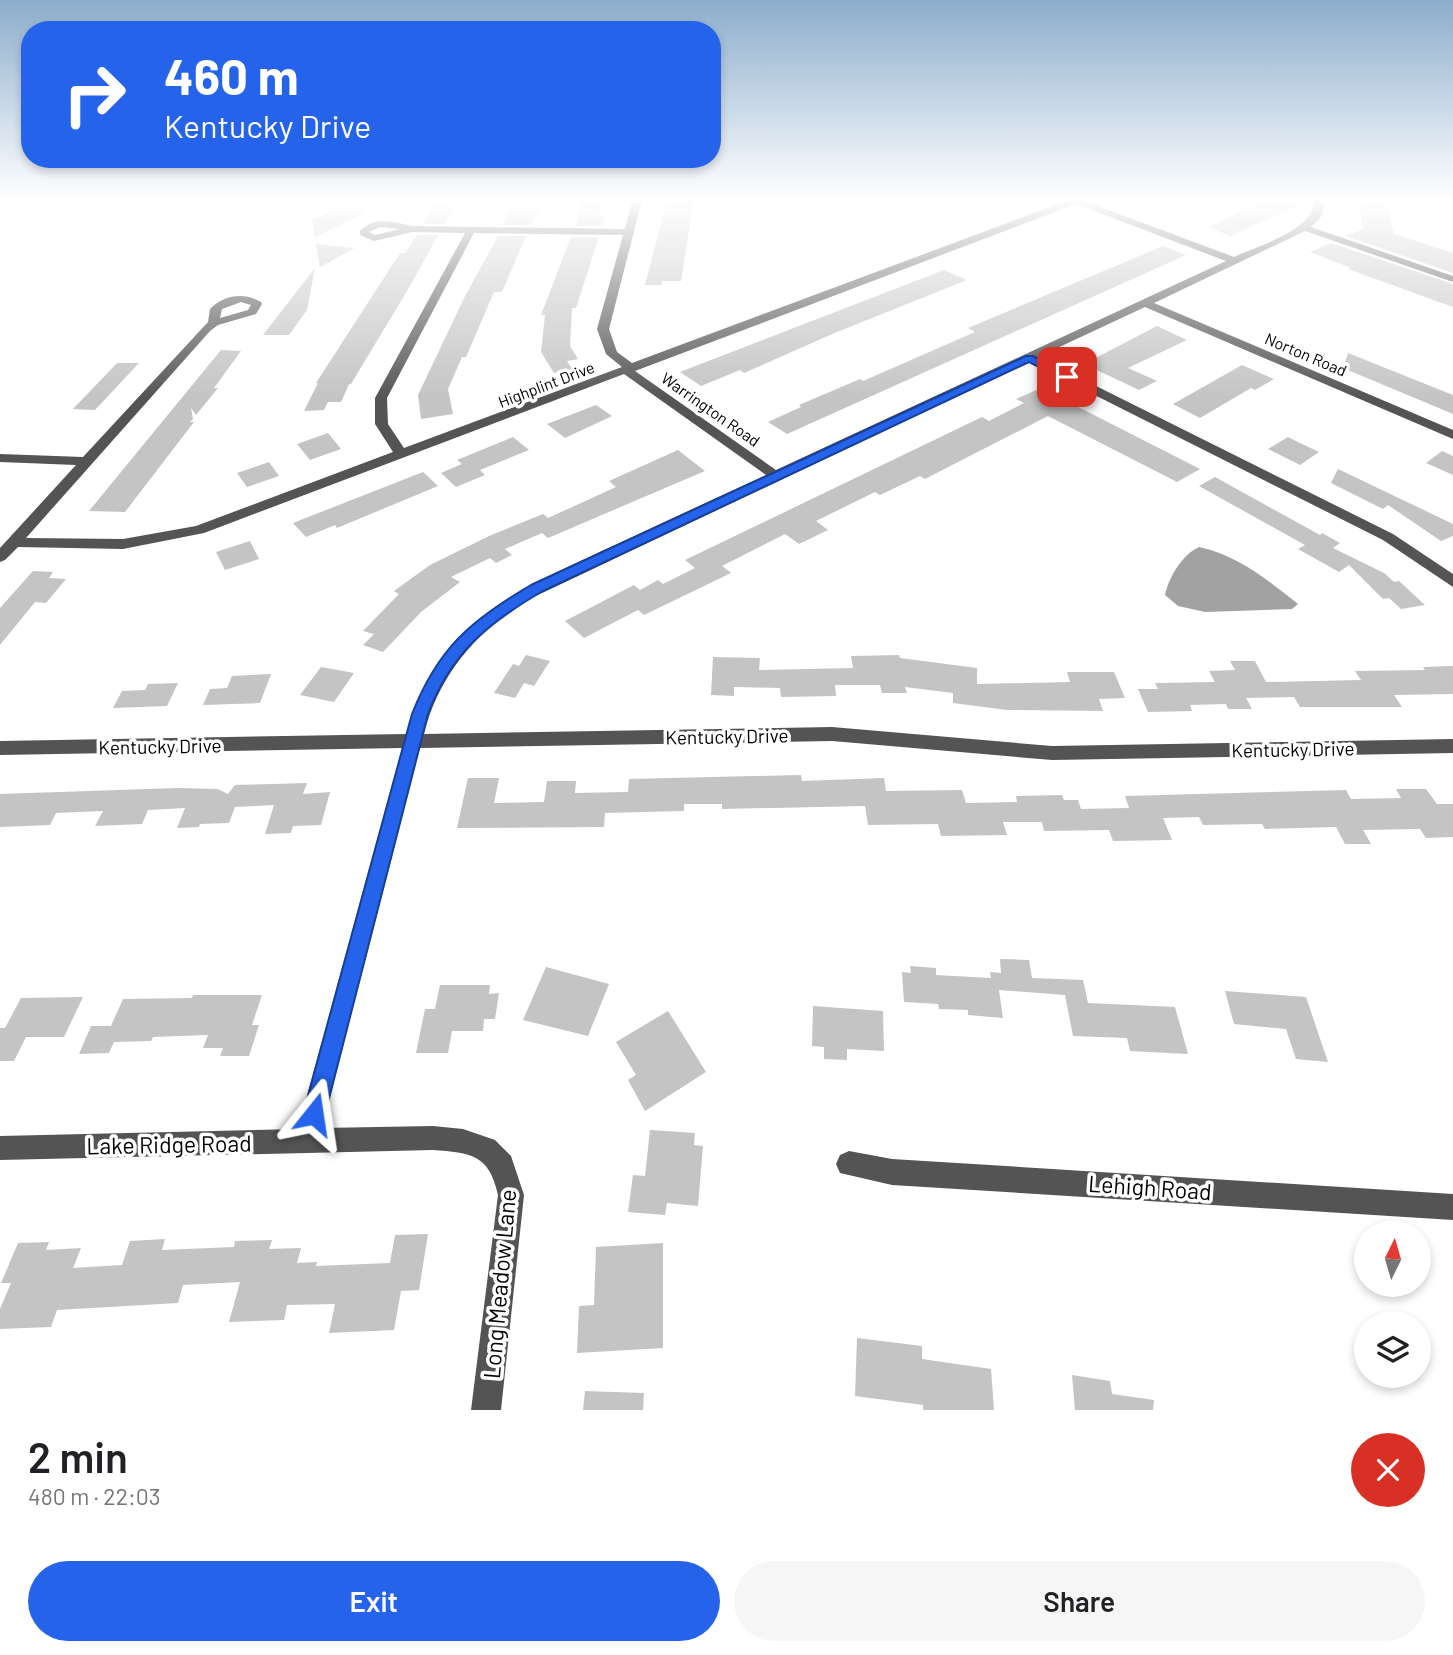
<!DOCTYPE html>
<meta charset="utf-8">
<style>
body{margin:0;font-family:Barlow,sans-serif;background:#f6f6f6;color:#202124;height:100vh;display:flex;flex-direction:column;font-size:26px;white-space:nowrap}
*{box-sizing:border-box;margin:0}
p{font-size:23px;color:#757577}
.icon{flex:none;width:38px;height:38px;fill:none;stroke:currentColor;stroke-width:2;stroke-linecap:round;stroke-linejoin:round}
.map{position:relative;height:1410px;overflow:hidden}
.drawer{display:flex;flex-direction:column;background:#fff;flex:1}
.drawer>*{flex:none}
.hud{position:absolute;left:21px;top:21px;width:700px;height:147px;border-radius:28px;box-shadow:0 4px 10px #0003;background:#2563eb;color:#fff;overflow:hidden}
.needle{width:46px;rotate:5deg}
.controls{position:absolute;left:1354px;top:1220px;display:grid;gap:14px}
.controls a{display:grid;place-items:center;width:77px;height:77px;border-radius:50%;background:#fff;box-shadow:0 4px 10px #0003;font-size:35px}
.pin{position:absolute;display:grid;place-items:center;width:60px;height:60px;color:#fff;margin:-30px;border-radius:14px;box-shadow:0 4px 10px #0006}
.me{position:absolute;width:77px;margin:-38px;rotate:15deg;stroke-linejoin:round;filter:drop-shadow(0 0 5px #0008)}
.turn{display:flex;align-items:center;gap:24px;height:147px;padding:0 28px;font-size:32px}
.turn .icon{width:91px;height:91px;stroke-width:2.5}
.turn b{display:block;font-size:49px;line-height:60px}
.round{display:grid;place-items:center;flex:none;width:74px;height:74px;border-radius:37px;background:#f6f6f6}
.summary{display:flex;align-items:center;justify-content:space-between;height:119px;padding:0 28px}
h1{font-size:42px;font-weight:600;line-height:52px}
.primary-button{display:flex;gap:14px;margin-top:auto;padding:14px 28px}
.primary-button a{flex:1;height:80px;border-radius:42px;background:#2563eb;color:#fff;font-size:28px;font-weight:600;line-height:80px;text-align:center}
.primary-button a+a{background:#f6f6f6;color:#202124}
.map>svg:first-child{display:block}
.water{fill:#a2a2a2}
.building{fill:#c4c4c4}
.lines{fill:none;stroke-linecap:round;stroke-linejoin:round}
.minor{fill:#545454;fill-rule:evenodd}
.route{fill:#2563eb;stroke:#184099;stroke-width:2}
.labels{text-anchor:middle;dominant-baseline:central;stroke-width:7;stroke-linejoin:round;paint-order:stroke}
.far-street-label{font-size:16px;fill:#000;stroke:#fff}
.street-label{font-size:19px;fill:#000;stroke:#fff}
.near-street-label{font-size:23px;fill:#000;stroke:#fff}
</style>
<div class="map">
<svg width="1453" height="1410" viewBox="0 0 1453 1410">
<rect width="100%" height="100%" fill="#fff"/>
<path class="water" d="M1199 547C1237 555 1268 580 1298 604L1292 609 1205 612 1178 606 1165 595C1169 577 1182 555 1199 547Z"/>
<g class="building">
<path d="M582 200H603L598 215H605L603 226H575Z"/>
<path d="M677 200H694L681 281H662V285H645L666 204H676Z"/>
<path d="M1267 200H1312L1230 236 1208 227Z"/>
<path d="M1366 202 1387 204 1394 234 1453 253V273L1346 236 1363 229 1359 206 1367 207Z"/>
<path d="M434 206 454 207 445 224H423Z"/>
<path d="M340 207 365 213 315 237 312 220Z"/>
<path d="M511 208H539L531 225H503Z"/>
<path d="M417 235H438L410 286 351 384H349L341 402H328L324 410 304 411 318 383H316L400 253H405Z"/>
<path d="M498 236H526L502 292H494L466 357H462L448 389 453 414 421 419 418 395 465 296Z"/>
<path d="M571 237H599L576 308H572L570 346 578 359 567 361 572 369 554 373 541 352 545 315H541Z"/>
<path d="M1331 243 1453 284V307L1348 269 1351 268 1310 252Z"/>
<path d="M316 244 355 248 320 267Z"/>
<path d="M1163 246 1186 255 787 434 768 422 801 407 799 405 860 379 863 381 975 332 968 328Z"/>
<path d="M315 268 307 310 289 335H263Z"/>
<path d="M944 270 967 280 837 332 744 373 740 370 701 386 680 372Z"/>
<path d="M1157 326 1187 340 1128 368 1157 381 1139 390 1084 364Z"/>
<path d="M221 350 241 351 214 388H218L196 415 191 408 193 419 190 422H194L125 512 89 511Z"/>
<path d="M1348 353 1453 395V414L1343 368Z"/>
<path d="M117 363H139L95 410 73 409Z"/>
<path d="M1242 365 1274 379 1255 390 1251 388 1200 418 1173 404Z"/>
<path d="M1041 388 1200 469 1177 482 1048 416 925 479 920 476 880 495 875 492 816 521 828 530 799 544 785 534 722 566 731 573 644 615 638 610 584 638 565 621 634 585 640 590 658 580 663 584 695 568 685 560 982 417 989 421 1024 403 1016 399Z"/>
<path d="M596 405 612 416 565 438 547 424Z"/>
<path d="M328 433 341 449 310 460 297 444Z"/>
<path d="M513 437 529 450 480 470 485 475 456 487 441 473 462 464 457 460Z"/>
<path d="M1288 437 1300 443 1319 452 1300 465 1268 449Z"/>
<path d="M678 450 705 471 548 538 542 533 505 549 512 555 496 563 490 558 451 577 460 582 421 612 383 652 363 645 374 634 363 631 399 594 394 591 430 565 489 536 543 514 548 518 616 487 609 481Z"/>
<path d="M1442 451 1453 456V475L1426 463Z"/>
<path d="M269 462 279 476 247 487 237 473Z"/>
<path d="M1338 469 1453 524V536L1441 541 1388 505 1383 509 1331 483Z"/>
<path d="M423 472 438 486 337 528 335 525 306 537 293 523Z"/>
<path d="M1215 477 1320 535 1322 533 1340 543 1333 548 1384 573 1394 582 1399 581 1425 605 1401 609 1389 598 1383 599 1349 565 1339 572 1298 549 1305 545 1199 486Z"/>
<path d="M250 541 259 559 225 570 216 552Z"/>
<path d="M33 571 53 572 49 578 66 579 46 603 35 602 0 645V608Z"/>
<path d="M526 655 550 661 534 686 524 683 515 698 494 693 513 664 519 666Z"/>
<path d="M899 655 900 658 977 668V684L1070 682 1067 672H1114L1125 698 1099 699 1103 711 1007 710 953 703V693L905 687 907 693H882L880 685H835L836 696 781 697 780 688 734 687V696L711 695 713 657 760 658 759 670 853 668 851 656Z"/>
<path d="M1230 661H1255L1266 682 1361 680 1355 671 1425 670 1423 667 1453 666V694L1394 695 1402 707H1300L1294 697 1246 698 1252 709H1228L1226 704 1190 705 1192 711 1148 712 1138 689H1158L1155 683 1215 682 1209 671 1235 670Z"/>
<path d="M321 667 354 673 334 702 300 695Z"/>
<path d="M271 674 260 703 203 705 210 689 227 688 232 676Z"/>
<path d="M178 683 167 706 113 708 122 691 145 690 148 684Z"/>
<path d="M801 775 802 781 884 778 886 791 962 790 966 803 1017 802 1016 796 1062 795 1064 800H1078L1081 809 1129 808 1125 796 1346 790 1351 799 1401 798 1396 789H1426L1437 804H1453V837L1426 838 1420 829 1363 830 1371 844H1345L1336 827 1265 829 1262 824 1203 825 1199 817 1163 818 1172 840 1113 841 1109 830 1044 831 1042 822H1003L1007 835 941 836 938 824 868 825 865 806 722 809V804H684V811L605 813 604 827 457 828 468 778H499L494 803 544 802 547 781H576L575 793 628 792 629 779Z"/>
<path d="M307 783 303 794 330 792 321 825 293 826 291 833 265 834 274 805 235 807 229 823 200 824 199 827 177 828 185 808 148 810 142 824 95 826 103 811 56 813 50 825 0 827V794L177 788 218 789 228 794 235 785Z"/>
<path d="M1000 959 1029 960 1032 978 1083 980 1088 1003 1175 1007 1188 1054 1130 1051 1127 1038 1073 1036 1065 995 999 990 1003 1018 968 1015V1010L939 1009 938 1004 904 1002 902 972 911 973 910 966 936 968V975L991 978 990 972 1001 973Z"/>
<path d="M546 967 609 984 588 1036 523 1020Z"/>
<path d="M440 985H490L489 994 499 993 495 1019H484L483 1031H452L448 1053H416L425 1009H435Z"/>
<path d="M1225 991 1306 997 1328 1062 1296 1059 1286 1029 1234 1024Z"/>
<path d="M193 995H262L252 1025H259L249 1056H220L223 1048H203L208 1035 153 1037 151 1041 114 1042 109 1053 79 1054 91 1026H111L123 999 192 998Z"/>
<path d="M83 997 64 1037H26L14 1061H0V1028H5L21 998Z"/>
<path d="M813 1006 883 1011 884 1051 847 1049V1060L824 1059V1047L812 1046Z"/>
<path d="M668 1011 706 1072 645 1111 628 1080 636 1075 616 1042Z"/>
<path d="M650 1130 695 1133 694 1145 703 1146 698 1206 667 1203 665 1215 628 1212 633 1175 645 1176Z"/>
<path d="M428 1234 419 1290 401 1291 394 1330 329 1333 335 1304 287 1305 284 1320 229 1322 240 1282 183 1285 178 1303 57 1310 51 1327 0 1329V1309L11 1283H1L18 1243 49 1242 46 1250 81 1248 73 1268 122 1265 130 1241 165 1239 162 1250 234 1247 235 1241 272 1240 269 1249 301 1248 297 1263 317 1262 316 1266 390 1263 395 1235Z"/>
<path d="M663 1243V1348L577 1353 579 1306 594 1305 596 1247Z"/>
<path d="M857 1338 922 1346V1359L991 1369 994 1410H923V1405L855 1396Z"/>
<path d="M1072 1375 1110 1381 1112 1394 1154 1400 1153 1410H1075Z"/>
<path d="M585 1391 644 1393 643 1410H583Z"/>
</g>
<g class="lines">
<g class="minor">
<path d="M632 200H642L609 329 617 352 632 363 1069 200H1082L1234 257C1258 246 1314 230 1315 200H1325L1321 217 1311 227 1453 276V282L1305 231 1154 303 1453 430V439L1145 307 1038 357 1393 534 1453 574V587L1383 540 1029 362 521 603C473 636 438 677 424 734L832 727 1052 746 1453 739V753L1052 760 832 741 420 748 322 1128 433 1126 463 1129 495 1140 511 1156 524 1195 501 1410H471L498 1195C489 1154 471 1153 433 1150L0 1160V1136L298 1129 402 748 0 755V741L406 734C436 623 520 589 615 545 665 522 715 498 766 475L624 374 204 533 123 549 18 547 5 560 0 562V548L76 465 0 462V454L83 457 208 322 210 309C224 295 244 292 261 302L262 304 256 314 218 325 210 331 26 538 123 539 196 526 393 452 375 424V398L465 233 412 232 374 241 360 235V231C375 216 393 222 412 226L625 229ZM1076 204 1226 261 776 470 635 371ZM380 227 400 229 375 235 369 232ZM474 233 623 235 597 329 606 354 622 367 404 448 388 424 387 398ZM241 302 251 305 248 310 220 318 222 309Z"/>
<path d="M849 1151 892 1159 1453 1194V1220L892 1185 840 1173 836 1164 840 1155Z"/>
</g>
</g>
<linearGradient id="sky" x2="0" y2="1"><stop stop-color="#8cadcc"/><stop offset="0.5" stop-color="#fff"/><stop offset="1" stop-color="#fff" stop-opacity="0"/></linearGradient>
<rect width="1453" height="398" fill="url(#sky)"/>
<path class="route" d="M1026 356H1033L1072 377 1063 379 1029 362 541 592C487 624 451 653 428 714L325 1114 322 1121 314 1125 306 1121 303 1114 412 714C438 648 471 620 531 585Z"/>
<g class="labels">
<g class="far-street-label">
<text transform="translate(1306 354) rotate(23)">Norton Road</text>
<text transform="translate(546 384) rotate(-21)">Highplint Drive</text>
<text transform="translate(711 409) rotate(35)">Warrington Road</text>
</g>
<g class="street-label">
<text transform="translate(727 736) rotate(-1)">Kentucky Drive</text>
<text transform="translate(160 746) rotate(-1)">Kentucky Drive</text>
<text transform="translate(1293 749) rotate(-1)">Kentucky Drive</text>
</g>
<g class="near-street-label">
<text transform="translate(169 1144) rotate(-1)">Lake Ridge Road</text>
<text transform="translate(1150 1187) rotate(4)">Lehigh Road</text>
<text transform="translate(499 1284) rotate(-85)">Long Meadow Lane</text>
</g>
</g>
</svg>
<div class="controls">
<a><svg class="needle" viewBox="-14 -14 28 28"><path d="M0-13l5 13h-10z" fill="#e53935"/><path d="M0 13l5-13h-10z" fill="#757577"/></svg></a>
<a><svg class="icon" aria-label="layers" viewBox="0 0 24 24"><path d="M12 4l9 5-9 5-9-5zM3 14l9 5 9-5"/></svg></a>
</div>
<div class="pin" style="left:1067px;top:377px;background:#d93025"><svg class="icon" aria-label="arrive" viewBox="0 0 24 24"><path d="M6 21V4h12l-3 4 3 4H6"/></svg></div>
<svg class="me" style="left:314px;top:1114px" viewBox="-20 -20 40 40"><path d="M0-17L14 15 0 8-14 15z" fill="#2563eb" stroke="#fff" stroke-width="4"/></svg>
<div class="hud">
<div class="turn"><svg class="icon" aria-label="right" viewBox="0 0 24 24"><path d="M7 20v-9h11M14 6l5 5-5 5"/></svg><div><b>460 m</b>Kentucky Drive</div></div>
</div>
</div>
<section class="drawer">
<div class="summary"><div><h1>2 min</h1><p>480 m · 22:03</p></div><a class="round" style="background:#d93025;color:#fff"><svg class="icon" aria-label="close" viewBox="0 0 24 24"><path d="M6 6l12 12M18 6L6 18"/></svg></a></div>
<div class="primary-button"><a>Exit</a><a>Share</a></div>
</section>
